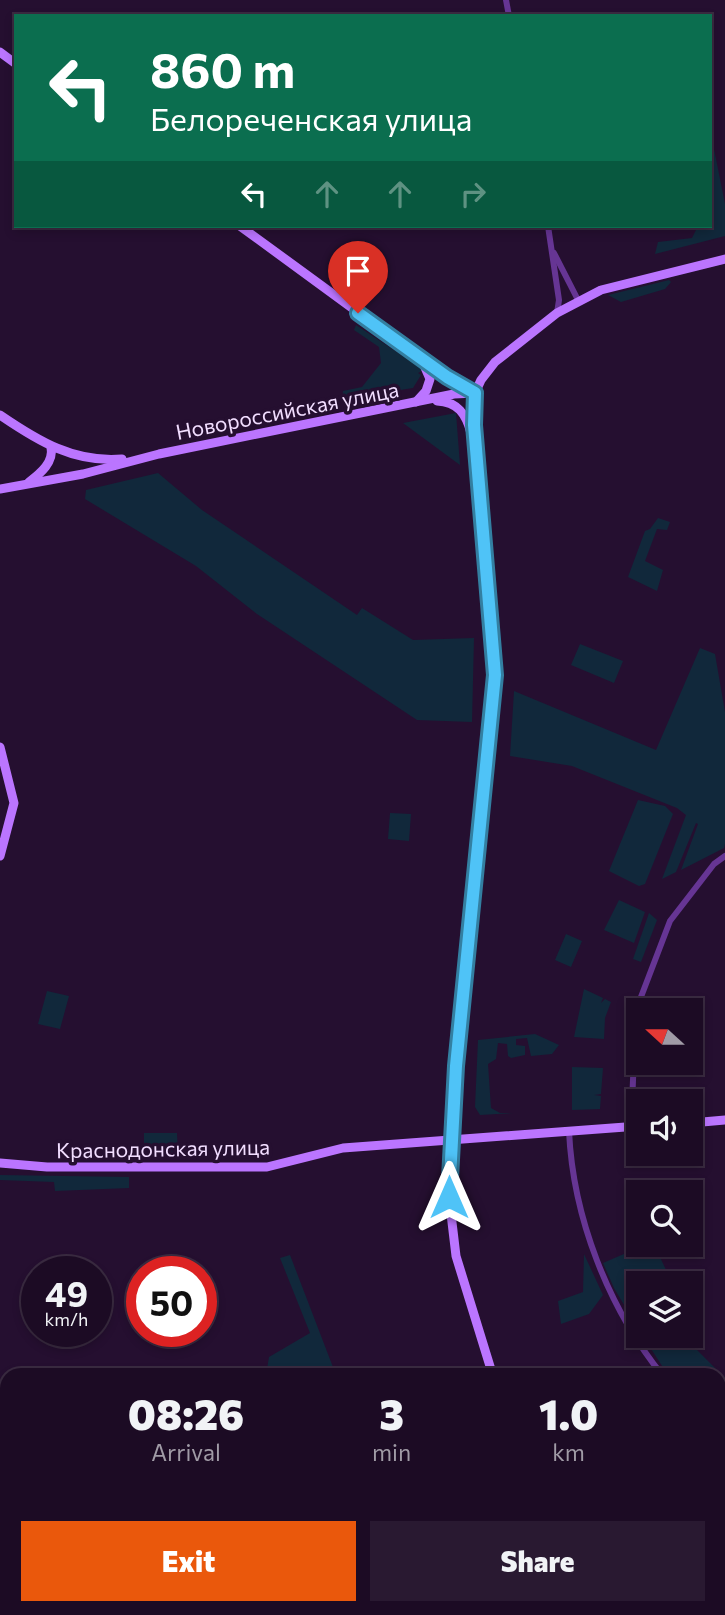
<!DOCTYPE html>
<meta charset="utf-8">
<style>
body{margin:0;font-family:Commissioner,sans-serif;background:#291931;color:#f1f3f6;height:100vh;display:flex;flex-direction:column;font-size:26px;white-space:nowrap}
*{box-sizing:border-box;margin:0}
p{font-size:23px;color:#a09ba6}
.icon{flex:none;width:38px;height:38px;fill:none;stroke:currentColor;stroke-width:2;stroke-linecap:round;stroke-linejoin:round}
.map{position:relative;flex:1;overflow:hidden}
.side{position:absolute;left:0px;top:1368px;width:726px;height:247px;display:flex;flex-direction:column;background:#1c0b24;border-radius:21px 21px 0 0;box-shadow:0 4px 10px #0003,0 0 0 2px #3a2b41}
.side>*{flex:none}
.banner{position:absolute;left:14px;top:14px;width:698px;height:214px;border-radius:0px;box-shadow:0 4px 10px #0003,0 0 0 2px #3a2b41;background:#0b6e4f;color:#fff;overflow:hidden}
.needle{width:46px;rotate:291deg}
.tools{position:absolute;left:626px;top:998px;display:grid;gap:14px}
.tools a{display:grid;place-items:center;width:77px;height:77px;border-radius:0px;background:#1c0b24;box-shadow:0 4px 10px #0003,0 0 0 2px #3a2b41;font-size:35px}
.speed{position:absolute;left:21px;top:1256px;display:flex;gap:14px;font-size:35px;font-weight:700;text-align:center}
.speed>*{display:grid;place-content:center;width:91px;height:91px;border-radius:50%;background:#1c0b24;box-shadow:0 4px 10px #0003,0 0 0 2px #3a2b41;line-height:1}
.speed small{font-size:18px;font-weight:400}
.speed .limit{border:10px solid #d22;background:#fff;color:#111}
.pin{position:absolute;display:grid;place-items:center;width:60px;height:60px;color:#fff;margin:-72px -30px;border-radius:50% 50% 50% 0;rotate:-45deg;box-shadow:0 0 7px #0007}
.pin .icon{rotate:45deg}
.me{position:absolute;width:77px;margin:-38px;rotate:0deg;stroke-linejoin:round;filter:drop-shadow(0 0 5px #0008)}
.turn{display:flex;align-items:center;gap:24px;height:147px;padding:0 21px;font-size:32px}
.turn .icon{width:91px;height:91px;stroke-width:2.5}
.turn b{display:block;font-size:49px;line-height:60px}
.lanes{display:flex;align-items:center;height:66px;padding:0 21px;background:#0003;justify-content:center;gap:35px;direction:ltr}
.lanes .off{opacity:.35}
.eta{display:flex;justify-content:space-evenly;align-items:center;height:119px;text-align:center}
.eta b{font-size:42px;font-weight:800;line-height:49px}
.button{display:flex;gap:14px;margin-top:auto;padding:14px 21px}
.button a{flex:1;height:80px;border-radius:0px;background:#ea580c;color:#fff;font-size:28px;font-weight:800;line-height:80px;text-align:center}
.button a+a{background:#291931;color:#f1f3f6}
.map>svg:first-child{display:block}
.green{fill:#11283b}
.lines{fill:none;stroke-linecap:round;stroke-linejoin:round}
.street{stroke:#663594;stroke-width:6}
.secondary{stroke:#bb75ff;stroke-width:9}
.route-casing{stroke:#337fa1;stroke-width:18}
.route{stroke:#4fc3f7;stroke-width:12}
.labels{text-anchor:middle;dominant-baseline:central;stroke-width:7;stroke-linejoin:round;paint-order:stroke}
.street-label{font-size:21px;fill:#f2deff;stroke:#250f30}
</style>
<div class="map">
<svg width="725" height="1615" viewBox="0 0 725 1615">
<rect width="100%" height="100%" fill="#250f30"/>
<g class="green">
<path d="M714 149 725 204V236L655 254 658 242 692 238 698 226H710L711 156Z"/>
<path d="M669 280 671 282 665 289 621 302 608 295Z"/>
<path d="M356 325 424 370 418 373 421 375 413 388 342 399 343 391 362 387 381 363 379 347 354 330Z"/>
<path d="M456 413 460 465 403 423Z"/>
<path d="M158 473 202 510 357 615 362 608 413 640 474 638 472 722 417 720 257 614 196 566 85 499 86 490Z"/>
<path d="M658 518 670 522 667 530 657 529 645 561 663 570 657 591 628 577 645 531 650 529Z"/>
<path d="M580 644 623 661 614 683 571 665Z"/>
<path d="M700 648 715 654 725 712V844L724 848 681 870 698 824 696 823 676 872 662 879 686 815 677 808 572 766 510 756 514 691 656 750Z"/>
<path d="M638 800 665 806 673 814 645 884 639 886 609 871Z"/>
<path d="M390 813 411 814 409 841 388 839Z"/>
<path d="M619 900 645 912 634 943 604 930Z"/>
<path d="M649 913 657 920 641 962 633 959Z"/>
<path d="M566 934 582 941 571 967 555 960Z"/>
<path d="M584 989 603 998 601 1003 605 999 611 1002 605 1018 604 1039 574 1037Z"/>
<path d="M47 991 69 996 60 1029 38 1024Z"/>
<path d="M535 1034 559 1045 552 1054 531 1056 527 1038 516 1039V1045L525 1046V1055L511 1058 508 1056 507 1044 498 1043 496 1059 488 1064 491 1108 500 1113H514L480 1115 475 1107 478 1040Z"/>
<path d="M572 1067 603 1068 601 1094 594 1095 601 1096 600 1109 572 1110Z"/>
<path d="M144 1133H177L178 1155H144Z"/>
<path d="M0 1175 129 1177V1188L55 1191 54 1182 0 1180Z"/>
<path d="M647 1244H654L672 1283H639V1330L614 1288 603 1263Z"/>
<path d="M584 1254 603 1295 589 1314 561 1324 558 1301 583 1292Z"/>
<path d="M290 1255 336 1375H266L269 1357 310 1333 280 1258Z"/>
<path d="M642 1335H682L725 1378V1432L719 1427V1376L668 1375Z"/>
<path d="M586 1608H681L683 1615H588Z"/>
</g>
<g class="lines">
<g class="street">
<path d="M506 0 509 16"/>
<path d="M548 226 559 300 557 313"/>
<path d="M554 253 578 300"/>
<path d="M631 1127 636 1010 670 921 714 864 725 856"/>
<path d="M569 1131C573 1217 608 1308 663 1376"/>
<path d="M719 1433 725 1438"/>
<path d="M719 1519 725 1517"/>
</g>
<g class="secondary">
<path d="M0 52 16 64"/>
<path d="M240 226 415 354 473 392"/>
<path d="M437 401C458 402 466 414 471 433"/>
<path d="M416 402 426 391 430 379 423 363"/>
<path d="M0 415C38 441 74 463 122 459"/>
<path d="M29 482C41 473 54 462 51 447"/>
<path d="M0 489 83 474 159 454 454 394 475 393"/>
<path d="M0 747 14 803 0 856"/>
<path d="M691 1123 725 1120"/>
<path d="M0 1163 47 1167H267L343 1148 639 1126"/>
<path d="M493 1376 456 1256 449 1197 456 1066 495 675 474 425 475 393 481 380 495 362 557 313 601 290 725 259"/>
<path d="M0 1578 6 1592 7 1615"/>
<path d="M565 1608 567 1615"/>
</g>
</g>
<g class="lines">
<g class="route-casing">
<path id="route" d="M358 313 447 377 475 393 474 425 495 675 456 1066 449 1197"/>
</g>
<use href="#route" class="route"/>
</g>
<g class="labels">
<g class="street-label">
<text transform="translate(287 410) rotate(-11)">Новороссийская улица</text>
<text transform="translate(163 1148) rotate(-1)">Краснодонская улица</text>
</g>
</g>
</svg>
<div class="tools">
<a><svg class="needle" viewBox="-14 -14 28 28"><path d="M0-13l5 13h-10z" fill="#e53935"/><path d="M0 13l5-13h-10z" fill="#a09ba6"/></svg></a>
<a><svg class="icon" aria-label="sound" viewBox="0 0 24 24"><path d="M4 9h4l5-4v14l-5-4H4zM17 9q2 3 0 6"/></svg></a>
<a><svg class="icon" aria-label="search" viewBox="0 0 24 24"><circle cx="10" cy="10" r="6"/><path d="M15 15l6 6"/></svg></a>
<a><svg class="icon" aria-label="layers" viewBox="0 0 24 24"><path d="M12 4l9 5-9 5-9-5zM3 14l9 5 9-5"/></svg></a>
</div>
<div class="speed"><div>49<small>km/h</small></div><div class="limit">50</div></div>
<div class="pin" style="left:358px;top:313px;background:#d93025"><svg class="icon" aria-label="arrive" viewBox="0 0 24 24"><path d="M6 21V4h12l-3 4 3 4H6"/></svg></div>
<svg class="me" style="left:449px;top:1197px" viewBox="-20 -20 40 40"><path d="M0-17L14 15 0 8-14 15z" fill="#4fc3f7" stroke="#fff" stroke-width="4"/></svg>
<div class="banner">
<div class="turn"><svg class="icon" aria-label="left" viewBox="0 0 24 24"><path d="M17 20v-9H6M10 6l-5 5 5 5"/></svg><div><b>860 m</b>Белореченская улица</div></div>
<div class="lanes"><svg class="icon" aria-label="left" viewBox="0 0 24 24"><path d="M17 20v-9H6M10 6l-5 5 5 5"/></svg><svg class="icon off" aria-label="ahead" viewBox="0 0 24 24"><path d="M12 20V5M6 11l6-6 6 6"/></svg><svg class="icon off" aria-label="ahead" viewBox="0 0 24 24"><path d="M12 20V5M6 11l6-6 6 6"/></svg><svg class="icon off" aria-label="right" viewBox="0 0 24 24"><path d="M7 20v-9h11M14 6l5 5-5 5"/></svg></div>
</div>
<section class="side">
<div class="eta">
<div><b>08:26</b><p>Arrival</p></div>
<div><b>3</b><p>min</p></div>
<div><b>1.0</b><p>km</p></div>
</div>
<div class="button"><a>Exit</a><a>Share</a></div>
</section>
</div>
